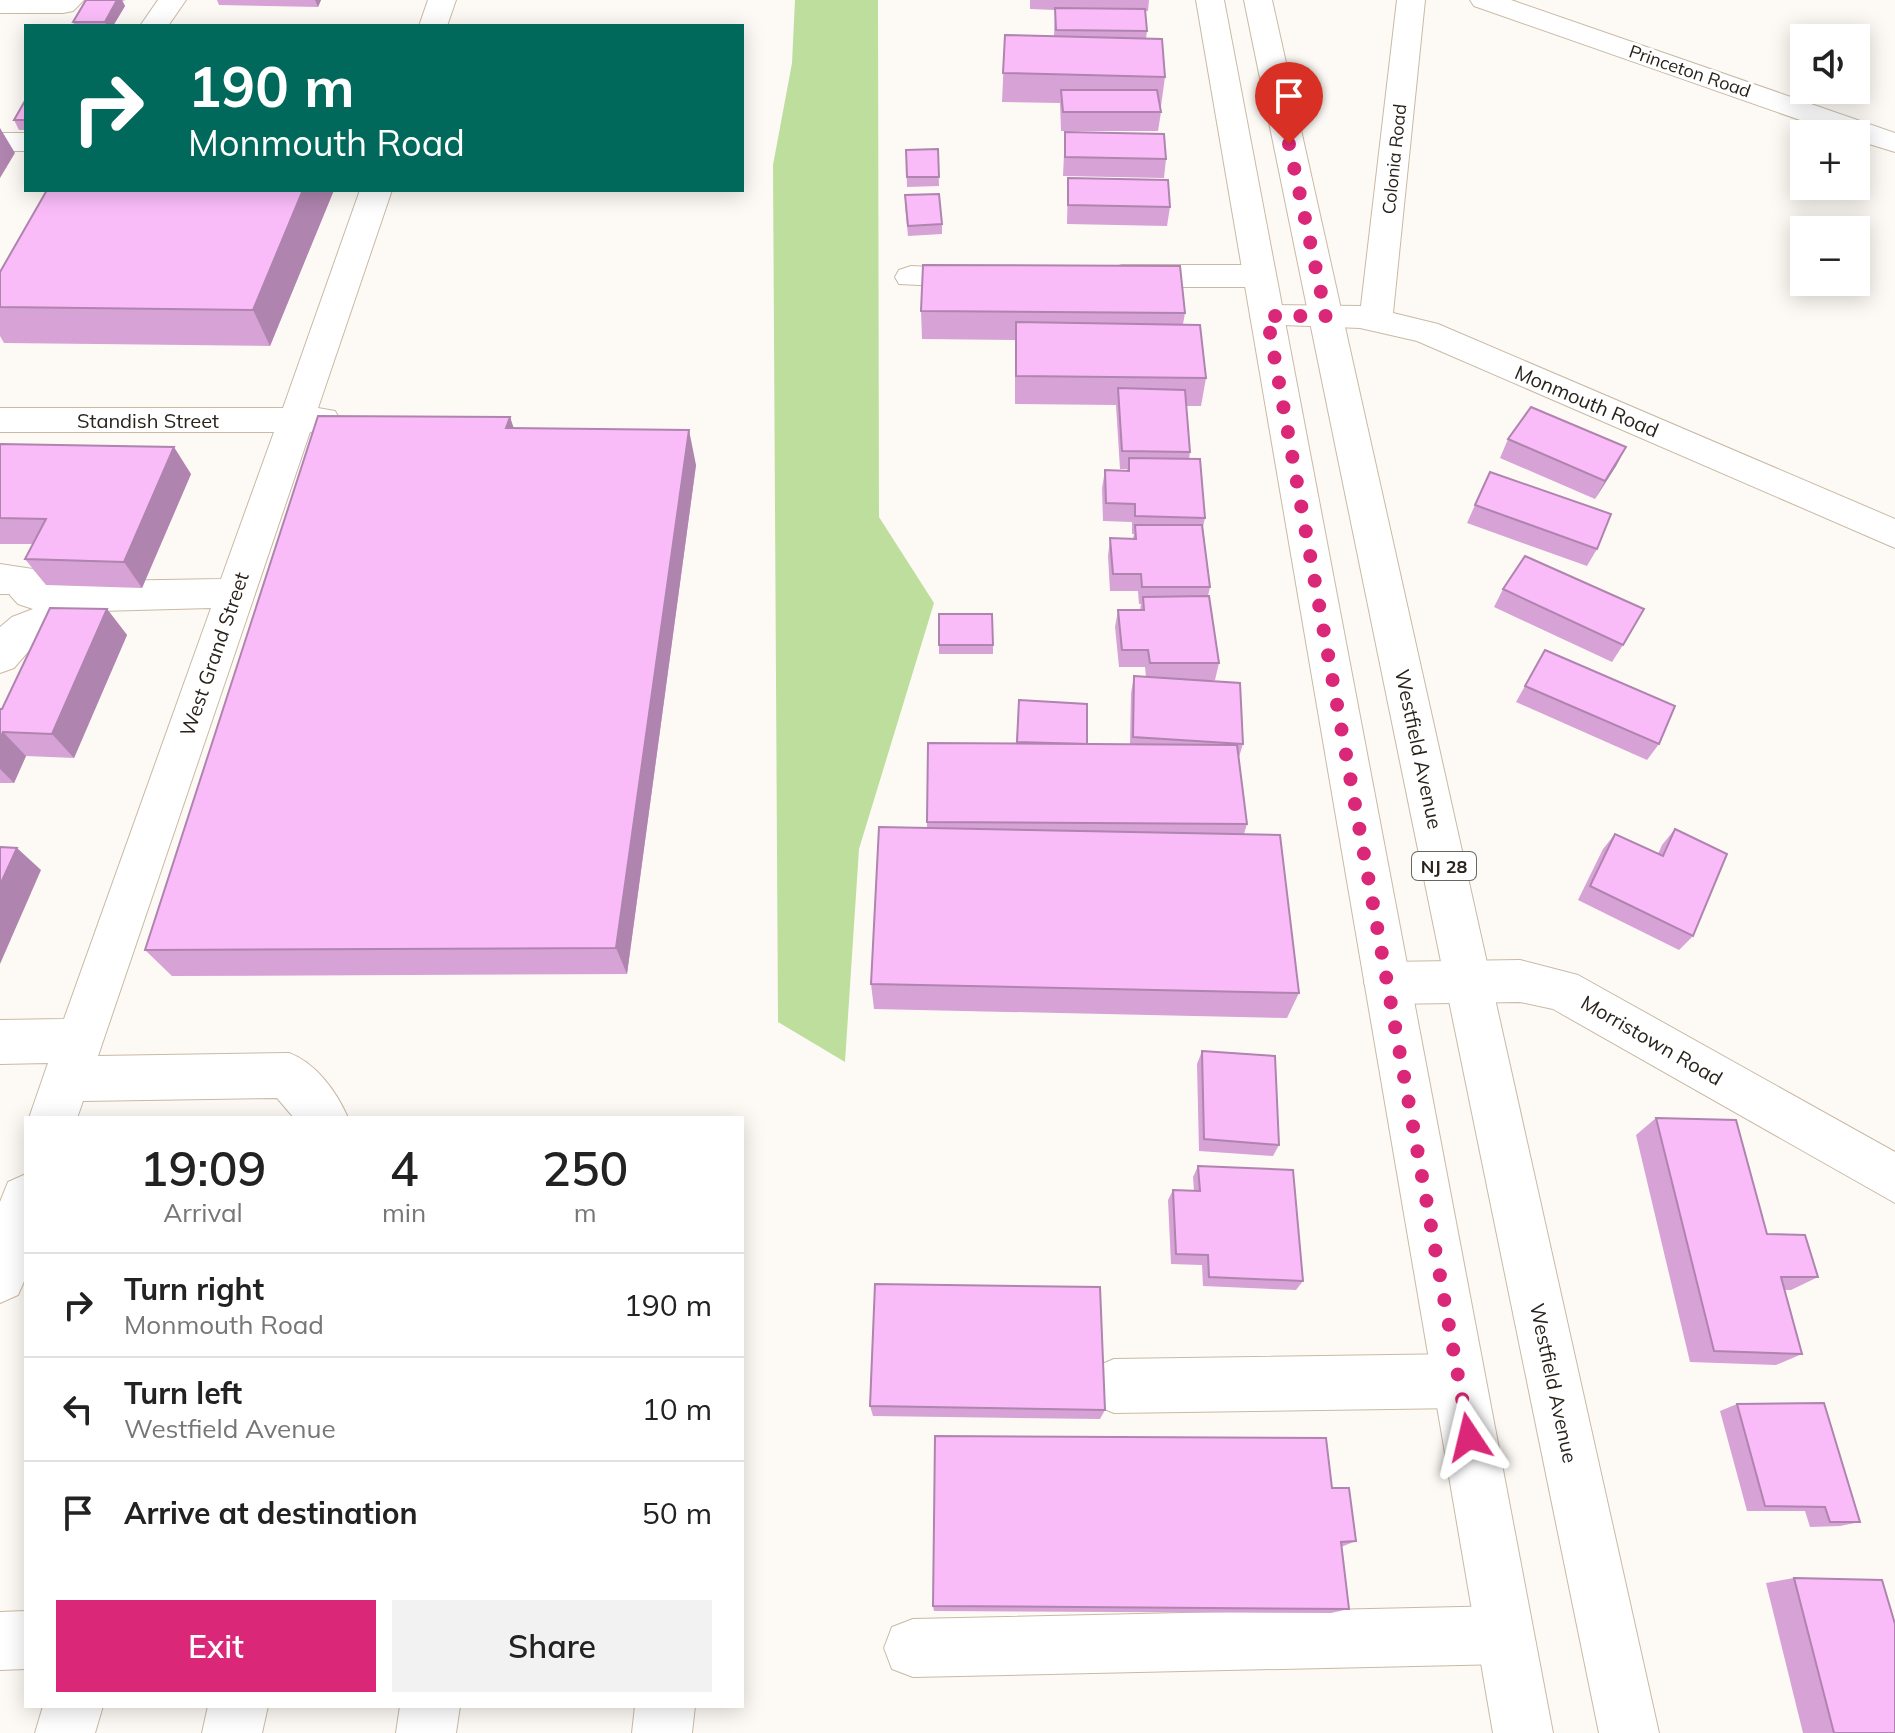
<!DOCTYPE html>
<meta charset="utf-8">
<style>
body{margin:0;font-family:Mulish,sans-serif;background:#f2f2f2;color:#222;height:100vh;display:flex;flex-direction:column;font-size:30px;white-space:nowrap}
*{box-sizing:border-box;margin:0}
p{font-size:26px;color:#767676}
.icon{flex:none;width:44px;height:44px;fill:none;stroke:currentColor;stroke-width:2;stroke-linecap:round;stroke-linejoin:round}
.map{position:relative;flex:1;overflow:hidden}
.sheet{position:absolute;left:24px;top:1116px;width:720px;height:592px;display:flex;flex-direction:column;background:#fff;border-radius:0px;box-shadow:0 4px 20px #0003}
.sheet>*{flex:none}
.hud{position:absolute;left:24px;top:24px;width:720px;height:168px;border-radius:0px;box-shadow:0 4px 20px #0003;background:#00695c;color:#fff;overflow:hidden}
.fabs{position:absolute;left:1790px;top:24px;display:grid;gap:16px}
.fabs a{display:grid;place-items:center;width:80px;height:80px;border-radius:0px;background:#fff;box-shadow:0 4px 20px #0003;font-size:40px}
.pin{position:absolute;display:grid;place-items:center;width:68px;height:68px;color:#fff;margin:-82px -34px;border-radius:50% 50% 50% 0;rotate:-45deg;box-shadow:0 0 8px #0007}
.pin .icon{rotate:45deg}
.me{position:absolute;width:88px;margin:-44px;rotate:350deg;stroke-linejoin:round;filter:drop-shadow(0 0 6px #0008)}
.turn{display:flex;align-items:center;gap:28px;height:168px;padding:0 32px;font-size:36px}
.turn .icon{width:104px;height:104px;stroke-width:2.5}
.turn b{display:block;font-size:56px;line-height:68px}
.eta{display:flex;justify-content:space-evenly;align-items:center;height:136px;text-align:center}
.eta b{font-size:48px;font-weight:600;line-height:56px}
.action{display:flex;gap:16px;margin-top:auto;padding:16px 32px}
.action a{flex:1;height:92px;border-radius:0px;background:#db2777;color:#fff;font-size:32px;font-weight:600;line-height:92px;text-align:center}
.action a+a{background:#f2f2f2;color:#222}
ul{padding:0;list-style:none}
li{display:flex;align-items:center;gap:24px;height:104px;padding:0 32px;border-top:2px solid #e0e0e0}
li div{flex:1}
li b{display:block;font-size:30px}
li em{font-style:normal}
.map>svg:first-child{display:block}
.green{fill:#bede9d}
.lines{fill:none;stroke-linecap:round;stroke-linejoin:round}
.minor-casing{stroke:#c9b9a5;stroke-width:2}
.major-casing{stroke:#c9b9a5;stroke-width:2}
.minor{fill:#fff;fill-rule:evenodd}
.major{fill:#fff;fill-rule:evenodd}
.wall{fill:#d7a2d6}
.shaded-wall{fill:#af84ae}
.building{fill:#fabcf9;stroke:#af84ae;stroke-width:2}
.route{stroke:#db2777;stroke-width:14;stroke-dasharray:0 25.2}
.labels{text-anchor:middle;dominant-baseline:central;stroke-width:6;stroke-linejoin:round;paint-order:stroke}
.far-street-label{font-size:18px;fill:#29231c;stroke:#fff}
.shield{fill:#fff;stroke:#696560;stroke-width:2}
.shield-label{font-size:18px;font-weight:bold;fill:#29231c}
.street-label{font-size:20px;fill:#29231c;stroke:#fff}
</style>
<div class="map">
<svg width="1895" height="1733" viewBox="0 0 1895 1733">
<rect width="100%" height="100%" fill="#fdfaf5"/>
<path class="green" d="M795 0H878L879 517 934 603 859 849 845 1062 778 1022 773 165 792 63Z"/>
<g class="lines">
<g class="minor-casing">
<g id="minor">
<path d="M0 0H84L73 11 63 13H0Z"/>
<path d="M158 0H186L168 26H140Z"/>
<path d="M428 0H456L447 26H419Z"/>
<path d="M1397 0H1425L1393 313 1438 324 1895 519V548L1417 341 1360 328 1255 324 1250 316 1255 308 1267 305 1361 306Z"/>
<path d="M1470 0H1511L1895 133V152L1856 140V134H1840L1474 6Z"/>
<rect x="0" y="133" width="26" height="18"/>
<path d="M360 190H392L318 408 335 411 340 420 335 429 310 432 98 1056 289 1053C316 1063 337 1092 348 1118H294L277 1098 83 1101 77 1118H29L48 1063 0 1064V1020L64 1019 211 608 99 611 107 622 101 633 87 637 40 638 14 668 0 673V627L12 617 33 609 18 604 9 594H0V564L33 569 44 582 221 579 274 432H0V408H283Z"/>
<path d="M1122 265H1260L1272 269 1276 276 1272 283 1260 287H1122L1110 283 1106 276 1110 269Z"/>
<path d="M911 266 993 270 997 277 993 284 981 288 899 284 895 277 899 270Z"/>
<path d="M1520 960 1578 975 1895 1152V1203L1553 1009 1520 1002 1387 1004 1371 998 1364 983 1371 968 1387 962Z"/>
<path d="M26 1174V1277L18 1295 0 1303V1202L8 1182Z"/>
<path d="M1459 1354 1478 1362 1486 1381 1478 1400 1459 1408 1114 1413 1095 1405 1087 1386 1095 1367 1114 1359Z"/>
<path d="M1505 1606 1526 1614 1534 1635 1526 1656 1505 1664 913 1677 892 1669 884 1648 892 1627 913 1619Z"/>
<path d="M26 1611V1669L0 1670V1612Z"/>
<path d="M43 1706H103L95 1733H35Z"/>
<path d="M208 1706H268L262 1733H202Z"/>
<path d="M400 1706H460L456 1733H396Z"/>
<path d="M635 1706H695L692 1733H632Z"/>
</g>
</g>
<g class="major-casing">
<g id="major">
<path d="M1196 0H1224L1553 1733H1493Z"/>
<path d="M1244 0H1272L1659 1733H1599Z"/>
</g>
</g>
<use href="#minor" class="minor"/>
<use href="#major" class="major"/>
</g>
<g class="wall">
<path d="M86 0H126L122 1 125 6 113 26H69H75L73 22Z"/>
<path d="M217 0H321L318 7 219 5Z"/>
<path d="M1030 0H1149L1148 11H1145L1147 31 1146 39 1165 77 1161 106H1160L1161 112 1158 131H1061L1060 103 1002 102 1005 35 1054 36 1055 10 1030 9Z"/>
<path d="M26 99V130H19L14 120Z"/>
<path d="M1065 132 1166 159 1164 178 1063 176Z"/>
<path d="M938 149 939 186 907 187 906 150Z"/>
<path d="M1068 178 1170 207 1167 226 1067 224Z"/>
<path d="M334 190 270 346 4 343 0 336V272Z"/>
<path d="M905 205 942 224V234L908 236Z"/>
<path d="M921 311 1185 313 1183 324 1206 378 1201 406H1186L1190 452 1189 459 1205 518 1203 527 1210 587 1208 596 1219 663 1215 680H1191L1243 744 1239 757 1247 824 1244 834 1299 993 1287 1018 874 1009 871 984 927 828 928 743 1016 744 1019 700 1087 744H1130L1131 693 1134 676 1146 677 1145 667H1119L1115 627 1118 610H1140L1141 604H1139L1138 591H1110L1108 556 1110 538H1133L1134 534H1132V522L1103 521 1102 488 1105 470 1127 471V469H1120L1116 405 1015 404V340L922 339Z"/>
<path d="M510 417 513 428 696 465 627 974 172 976 145 950Z"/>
<path d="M1508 439 1626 447 1616 466 1595 499 1500 458Z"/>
<path d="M0 444 191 474 142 588 46 585 25 559 33 544H0Z"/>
<path d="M1475 505 1597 549 1587 566 1467 523Z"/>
<path d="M1503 589 1623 645 1612 662 1494 607Z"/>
<path d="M107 609 127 635 74 758 26 756 14 783H0V709H2Z"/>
<path d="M939 614 993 645V654H939Z"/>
<path d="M1545 650 1659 744 1647 760 1516 702Z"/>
<path d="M1675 829 1693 936 1679 950 1578 900 1603 849 1615 834 1658 854 1662 845Z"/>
<path d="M1202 1051 1279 1145 1273 1156 1199 1151 1197 1064Z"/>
<path d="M1656 1118 1767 1234 1818 1277 1791 1290H1784L1802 1354 1776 1365 1690 1362 1636 1135Z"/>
<path d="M1198 1166 1303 1281 1296 1290 1203 1286 1202 1265 1171 1264 1168 1200 1173 1190 1194 1191 1193 1177Z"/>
<path d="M1737 1404 1860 1522 1840 1526 1810 1527 1805 1511H1747L1720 1411Z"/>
<path d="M870 1406 1105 1410 1100 1419 873 1416Z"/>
<path d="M1332 1488 1356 1541 1341 1547 1349 1609 1331 1613 934 1611 933 1606Z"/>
<path d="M1794 1578 1895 1733H1803L1766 1583Z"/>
</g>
<g class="shaded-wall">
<path d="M117 0H122L125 6 113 26H107L105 22Z"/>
<path d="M315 0H321L318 7Z"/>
<path d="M0 128 15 153 0 178Z"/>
<path d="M303 190H334L270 346 253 310Z"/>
<path d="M510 417 522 452 506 428Z"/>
<path d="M689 430 696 465 627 974 616 948Z"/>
<path d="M174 447 191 474 142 588 124 562Z"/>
<path d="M1626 447 1616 466 1595 499 1605 481Z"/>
<path d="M107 609 127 635 74 758 52 734Z"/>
<path d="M3 732 26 756 14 783 0 769V739Z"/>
<path d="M17 848 41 870 0 964V885Z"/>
</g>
<g class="building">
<path d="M86 0H117L105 22H73Z"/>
<path d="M1055 8 1145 9 1147 31 1056 30Z"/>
<path d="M1005 35 1162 39 1165 77 1003 73Z"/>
<path d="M1061 90H1157L1161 112H1063Z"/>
<path d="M26 99V120H14Z"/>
<path d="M1065 132 1164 134 1166 159 1065 157Z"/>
<path d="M938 149 939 177H907L906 150Z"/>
<path d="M1068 178 1168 180 1170 207 1068 205Z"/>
<path d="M47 190H303L253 310 0 307V272Z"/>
<path d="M939 194 942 224 908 226 905 195Z"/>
<path d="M923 265 1180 266 1185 313 921 311Z"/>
<path d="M1016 322 1200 325 1206 378 1016 376Z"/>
<path d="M1118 388 1185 390 1190 452 1122 451Z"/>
<path d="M1531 407 1626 447 1605 481 1508 439Z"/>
<path d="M318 416 510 417 506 428 689 430 616 948 145 950Z"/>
<path d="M0 444 174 447 124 562 25 559 46 519 0 518Z"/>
<path d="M1129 458 1200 459 1205 518 1135 516V504L1106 503 1105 470 1129 471Z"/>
<path d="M1490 472 1611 514 1597 549 1475 505Z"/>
<path d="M1135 525H1202L1210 587H1142L1141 574H1113L1110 538 1136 539Z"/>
<path d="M1525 556 1644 609 1623 645 1503 589Z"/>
<path d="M1209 596 1219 663H1150L1148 650H1122L1118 610H1144L1143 597Z"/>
<path d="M50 608 107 609 52 734 3 732 0 739V709H2Z"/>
<path d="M939 614H992L993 645H939Z"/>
<path d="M1545 650 1675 706 1659 744 1525 686Z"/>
<path d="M1134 676 1240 683 1243 744 1133 737Z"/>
<path d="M1019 700 1087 704V744L1017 742Z"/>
<path d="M928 743 1237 745 1247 824 927 822Z"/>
<path d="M879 827 1280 835 1299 993 871 984Z"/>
<path d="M1675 829 1727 854 1693 936 1590 886 1615 834 1663 856Z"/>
<path d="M0 847 17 848 0 885Z"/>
<path d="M1202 1051 1275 1056 1279 1145 1204 1139Z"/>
<path d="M1656 1118 1736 1120 1767 1234 1805 1235 1818 1277H1781L1802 1354 1714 1351Z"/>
<path d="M1198 1166 1293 1170 1303 1281 1209 1277 1208 1255 1176 1254 1173 1190 1200 1191Z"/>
<path d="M875 1284 1100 1287 1105 1410 870 1406Z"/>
<path d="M1824 1403 1860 1522H1830L1825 1507 1765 1506 1737 1404Z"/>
<path d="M935 1436 1326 1438 1332 1488H1349L1356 1541 1341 1542 1349 1609 933 1606Z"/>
<path d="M1794 1578 1882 1580 1895 1624V1733H1834Z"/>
</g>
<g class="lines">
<path class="route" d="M1289 144 1326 316H1267L1469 1437"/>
</g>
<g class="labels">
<g class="far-street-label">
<text transform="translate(1690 71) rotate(19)">Princeton Road</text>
<text transform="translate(1394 159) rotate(-84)">Colonia Road</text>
</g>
<rect class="shield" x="1412" y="852" width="64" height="28" rx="6"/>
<g class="shield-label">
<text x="1444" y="866">NJ 28</text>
</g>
<g class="street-label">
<text transform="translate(1587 401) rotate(23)">Monmouth Road</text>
<text x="148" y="420">Standish Street</text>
<text transform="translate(214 654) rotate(-71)">West Grand Street</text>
<text transform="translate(1419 749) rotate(78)">Westfield Avenue</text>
<text transform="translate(1652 1040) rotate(30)">Morristown Road</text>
<text transform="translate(1554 1383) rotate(78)">Westfield Avenue</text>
</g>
</g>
</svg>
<div class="fabs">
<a><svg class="icon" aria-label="sound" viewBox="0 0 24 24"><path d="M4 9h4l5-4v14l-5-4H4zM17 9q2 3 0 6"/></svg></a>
<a>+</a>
<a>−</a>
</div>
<div class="pin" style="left:1289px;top:144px;background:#d93025"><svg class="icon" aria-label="arrive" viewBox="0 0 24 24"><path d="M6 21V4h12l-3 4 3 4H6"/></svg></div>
<svg class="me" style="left:1469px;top:1437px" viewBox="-20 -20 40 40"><path d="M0-17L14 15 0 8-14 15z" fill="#db2777" stroke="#fff" stroke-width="4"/></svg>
<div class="hud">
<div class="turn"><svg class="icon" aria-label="right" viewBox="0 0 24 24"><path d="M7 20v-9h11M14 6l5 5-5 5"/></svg><div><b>190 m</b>Monmouth Road</div></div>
</div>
<section class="sheet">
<div class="eta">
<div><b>19:09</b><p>Arrival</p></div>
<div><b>4</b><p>min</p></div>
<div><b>250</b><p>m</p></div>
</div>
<ul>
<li><svg class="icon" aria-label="right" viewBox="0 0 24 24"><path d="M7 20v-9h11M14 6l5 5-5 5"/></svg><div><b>Turn right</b><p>Monmouth Road</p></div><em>190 m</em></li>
<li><svg class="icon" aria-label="left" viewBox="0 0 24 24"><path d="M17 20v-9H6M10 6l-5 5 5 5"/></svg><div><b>Turn left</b><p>Westfield Avenue</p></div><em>10 m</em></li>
<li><svg class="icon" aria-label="arrive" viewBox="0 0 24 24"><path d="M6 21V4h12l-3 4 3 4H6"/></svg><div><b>Arrive at destination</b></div><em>50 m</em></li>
</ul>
<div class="action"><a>Exit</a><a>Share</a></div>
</section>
</div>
